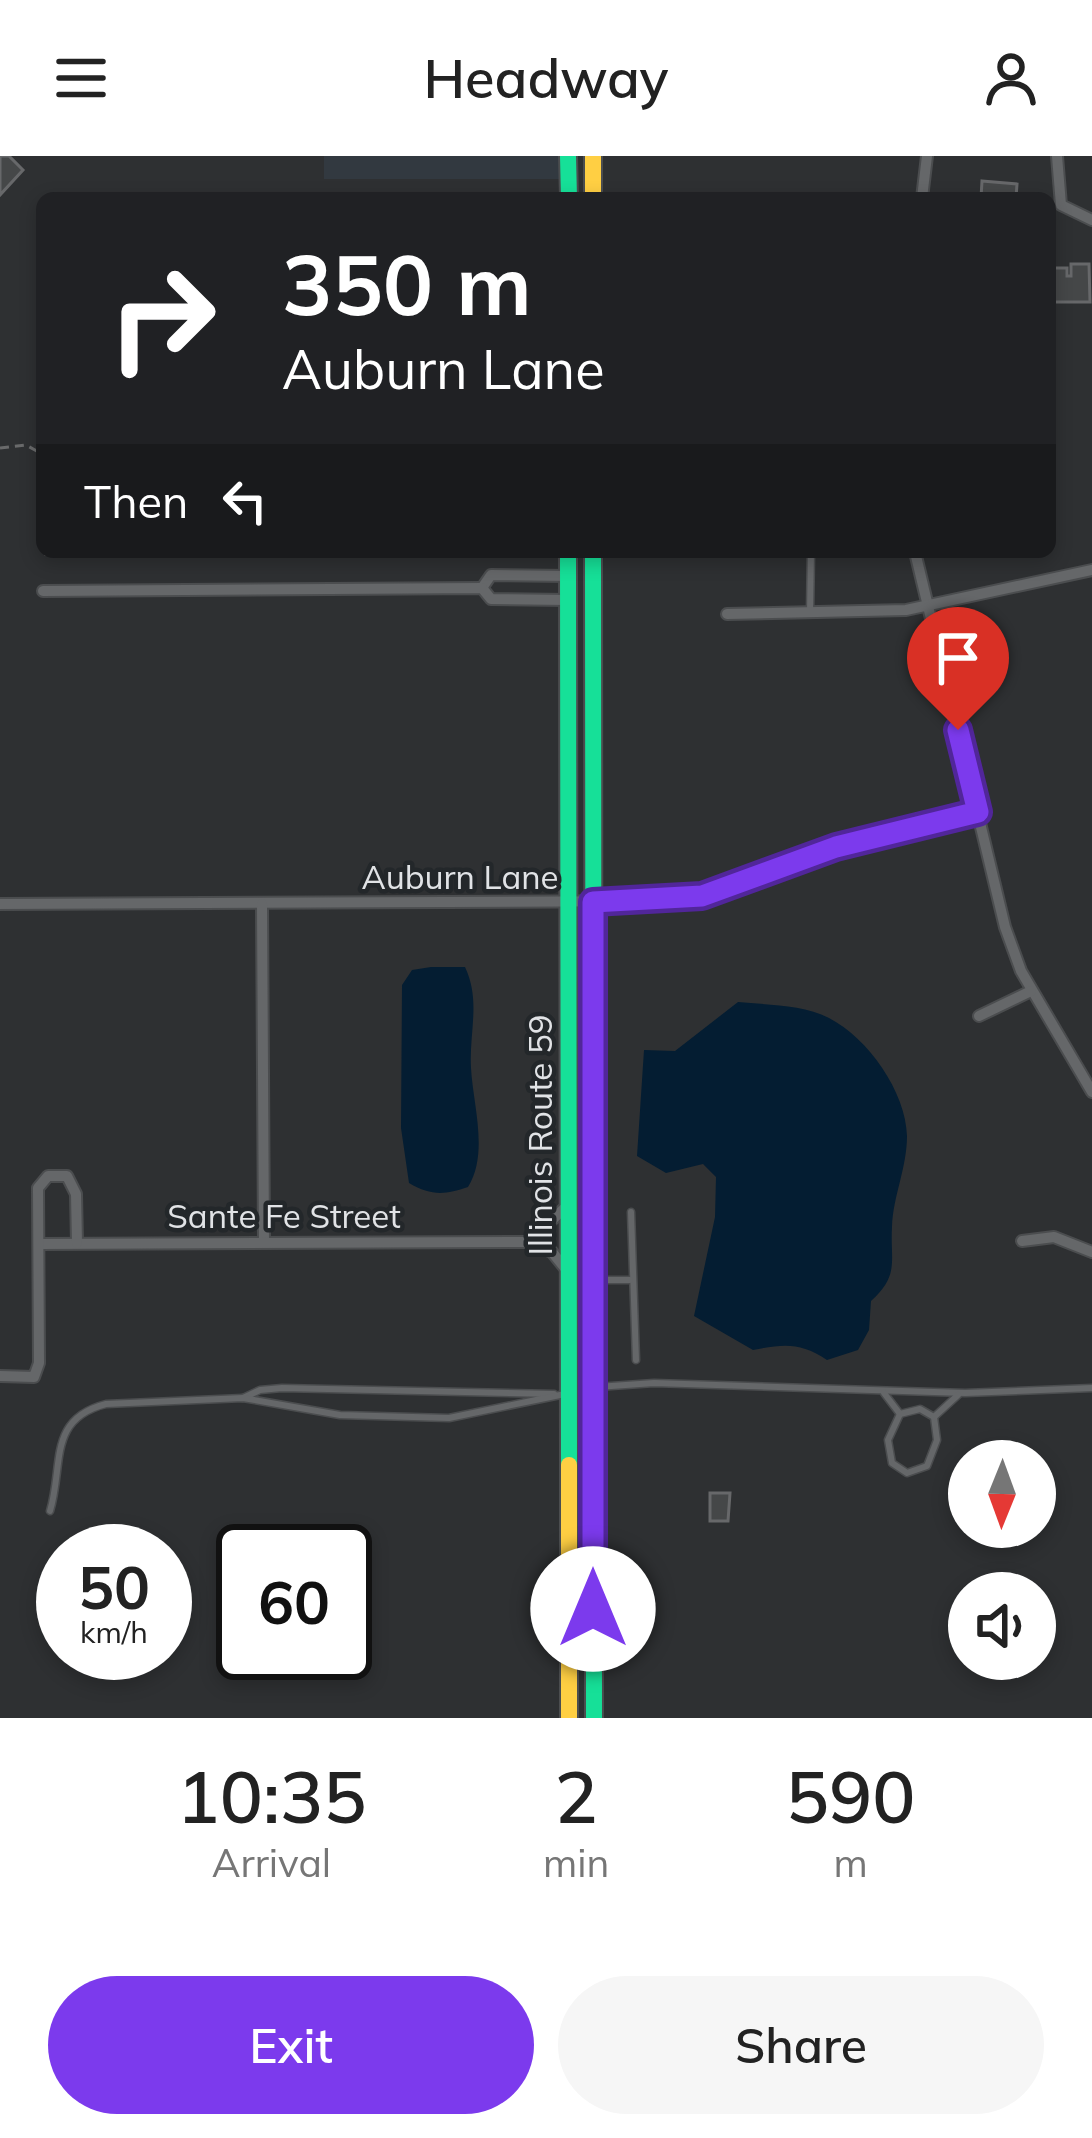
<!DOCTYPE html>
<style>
body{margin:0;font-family:Mulish,sans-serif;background:#f6f6f6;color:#222;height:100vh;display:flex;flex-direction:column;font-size:45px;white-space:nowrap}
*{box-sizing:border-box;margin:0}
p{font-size:39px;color:#767676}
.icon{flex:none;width:66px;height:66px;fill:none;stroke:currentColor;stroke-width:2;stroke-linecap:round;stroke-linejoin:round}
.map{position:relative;height:1562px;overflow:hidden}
.drawer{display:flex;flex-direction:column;background:#fff;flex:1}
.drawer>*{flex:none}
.guide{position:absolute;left:36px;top:36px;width:1020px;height:366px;border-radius:18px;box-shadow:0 6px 18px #0003;background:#202124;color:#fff;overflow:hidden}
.needle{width:78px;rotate:181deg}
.fabs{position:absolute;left:948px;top:1284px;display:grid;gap:24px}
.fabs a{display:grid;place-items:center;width:108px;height:108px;border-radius:50%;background:#fff;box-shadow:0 6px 18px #0003;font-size:60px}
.speed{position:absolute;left:36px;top:1368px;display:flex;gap:24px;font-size:60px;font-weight:700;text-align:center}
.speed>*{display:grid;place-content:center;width:156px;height:156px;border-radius:50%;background:#fff;box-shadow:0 6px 18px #0003;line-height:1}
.speed small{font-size:30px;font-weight:400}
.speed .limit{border:6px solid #111;border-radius:18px;background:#fff;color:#111}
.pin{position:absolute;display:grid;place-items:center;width:102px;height:102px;color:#fff;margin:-123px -51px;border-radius:50% 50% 50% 0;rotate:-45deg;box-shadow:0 0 12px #0007}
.pin .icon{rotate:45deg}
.me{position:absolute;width:132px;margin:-66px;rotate:0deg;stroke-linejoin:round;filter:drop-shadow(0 0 9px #0008)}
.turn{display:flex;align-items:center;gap:42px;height:252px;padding:0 48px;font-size:54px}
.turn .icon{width:156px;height:156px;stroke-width:2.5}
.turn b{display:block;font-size:84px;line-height:102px}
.then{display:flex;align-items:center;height:114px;padding:0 48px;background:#0003;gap:24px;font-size:45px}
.eta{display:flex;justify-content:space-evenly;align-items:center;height:204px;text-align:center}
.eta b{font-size:72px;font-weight:600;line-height:84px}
.button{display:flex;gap:24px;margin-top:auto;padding:24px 48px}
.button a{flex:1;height:138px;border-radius:72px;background:#7c3aed;color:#fff;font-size:48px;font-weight:600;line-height:138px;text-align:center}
.button a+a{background:#f6f6f6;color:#222}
header{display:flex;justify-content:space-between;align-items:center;height:156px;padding:0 48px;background:#fff;font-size:54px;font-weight:600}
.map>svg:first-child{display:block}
.built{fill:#323940}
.water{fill:#041d32}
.building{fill:#454748;stroke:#67686a;stroke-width:3}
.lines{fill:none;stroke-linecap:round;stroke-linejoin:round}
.lane-casing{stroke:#4b4d4f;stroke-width:9}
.street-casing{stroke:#4b4d4f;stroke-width:14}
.fast-casing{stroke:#4b4d4f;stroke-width:20}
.slow-casing{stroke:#4b4d4f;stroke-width:20}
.path{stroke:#696a6b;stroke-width:3;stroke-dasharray:9 6;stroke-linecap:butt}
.lane{stroke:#656769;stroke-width:6}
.street{stroke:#656769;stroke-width:10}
.fast{stroke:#16e098;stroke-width:16}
.slow{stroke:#ffcf43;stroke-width:16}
.route-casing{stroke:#51269a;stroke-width:30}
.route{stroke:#7c3aed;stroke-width:21}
.labels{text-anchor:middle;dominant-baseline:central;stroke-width:9;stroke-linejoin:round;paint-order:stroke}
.street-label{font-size:33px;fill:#e1e3e6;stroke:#23272a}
</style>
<header><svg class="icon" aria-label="menu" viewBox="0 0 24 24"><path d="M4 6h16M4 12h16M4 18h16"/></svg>Headway<svg class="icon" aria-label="person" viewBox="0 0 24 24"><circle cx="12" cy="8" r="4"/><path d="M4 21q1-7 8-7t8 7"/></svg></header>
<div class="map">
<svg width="1092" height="1562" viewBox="0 0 1092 1562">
<rect width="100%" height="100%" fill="#2e3032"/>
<rect class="built" x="324" y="0" width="238" height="23"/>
<g class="water">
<path d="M431 811H465C481 845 469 876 471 912 473 949 489 997 468 1031 445 1039 431 1040 409 1027L401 972 402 829 412 814Z"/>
<path d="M738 846C767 849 802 848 829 862 868 882 906 936 907 980 907 1012 893 1040 892 1071 890 1105 900 1119 871 1145L869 1174 858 1194 827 1204C800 1186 784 1188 753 1194L694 1160 715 1061 716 1021 703 1008 666 1017 637 1000 644 894 675 895Z"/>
</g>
<g class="building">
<path d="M0 0H9L23 14 0 39Z"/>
<path d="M982 25 1017 28 1016 42H981Z"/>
<path d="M1071 108H1089L1090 146H1051V112H1067V120H1071Z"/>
<path d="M710 1337H730L728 1365H710Z"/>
</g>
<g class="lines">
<g class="lane-casing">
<g id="lane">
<path d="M810 456 811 396"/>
<path d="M631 1056 636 1204"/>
<path d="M597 1124H630"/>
<path d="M597 1231 654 1227 965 1237 1092 1232"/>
<path d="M884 1237 900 1258"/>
<path d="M243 1242 260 1234 282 1232 554 1238"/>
<path d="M920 1253 934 1261 937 1284 927 1310 907 1317 892 1307 888 1284 900 1258Z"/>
<path d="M934 1261 958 1239"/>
<path d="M50 1355C64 1309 47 1263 106 1248L243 1242 340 1259 449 1262 565 1238"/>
</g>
</g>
<g class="street-casing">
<g id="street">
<path d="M1057 0 1061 49 1092 64"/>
<path d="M922 42 927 0"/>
<path d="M915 396 1005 771 1021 815 1092 936"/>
<path d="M482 432 491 419 568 420"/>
<path d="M43 435 482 432 491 443 568 444"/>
<path d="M727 458 906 454 1092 414"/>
<path d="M0 748 669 745 722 734 836 691 978 656"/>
<path d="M262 748 264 1086"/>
<path d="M979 860 1031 835"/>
<path d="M1022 1085 1054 1081 1092 1096"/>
<path d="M528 1086 567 1050"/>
<path d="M39 1088 528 1086 552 1096 569 1117"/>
<path d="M0 1220 34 1221 39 1207 38 1032 48 1020H67L76 1038 77 1087"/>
</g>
</g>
<g class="fast-casing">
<g id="fast">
<path d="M568 0 569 42"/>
<path d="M568 396 569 1309"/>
<path d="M593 396 594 1562"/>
</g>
</g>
<g class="slow-casing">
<g id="slow">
<path d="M593 0V42"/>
<path d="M569 1309V1562"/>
</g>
</g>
<g class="path">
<path d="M0 292 26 289 42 298"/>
<path d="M46 396V400"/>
</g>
<use href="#lane" class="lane"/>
<use href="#street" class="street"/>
<use href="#fast" class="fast"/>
<use href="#slow" class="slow"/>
</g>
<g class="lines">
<g class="route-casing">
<path id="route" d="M593 1453V746L702 740 836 691 978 656 958 574"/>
</g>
<use href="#route" class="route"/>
</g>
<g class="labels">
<g class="street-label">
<text x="460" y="720">Auburn Lane</text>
<text transform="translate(539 979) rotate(-90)">Illinois Route 59</text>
<text x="284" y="1059">Sante Fe Street</text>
</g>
</g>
</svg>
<div class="fabs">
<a><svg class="needle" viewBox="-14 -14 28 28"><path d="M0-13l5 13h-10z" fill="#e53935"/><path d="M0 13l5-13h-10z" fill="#767676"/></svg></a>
<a><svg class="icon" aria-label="sound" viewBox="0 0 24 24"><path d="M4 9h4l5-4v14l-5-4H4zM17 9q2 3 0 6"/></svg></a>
</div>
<div class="speed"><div>50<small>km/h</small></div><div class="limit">60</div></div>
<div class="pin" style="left:958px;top:574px;background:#d93025"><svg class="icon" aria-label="arrive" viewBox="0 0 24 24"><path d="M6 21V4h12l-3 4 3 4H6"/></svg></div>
<svg class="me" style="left:593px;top:1453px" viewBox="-20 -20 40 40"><circle r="19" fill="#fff"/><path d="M0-13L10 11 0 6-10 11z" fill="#7c3aed"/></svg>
<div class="guide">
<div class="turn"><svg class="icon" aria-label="right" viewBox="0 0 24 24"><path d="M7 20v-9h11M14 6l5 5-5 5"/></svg><div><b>350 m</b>Auburn Lane</div></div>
<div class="then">Then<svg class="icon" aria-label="left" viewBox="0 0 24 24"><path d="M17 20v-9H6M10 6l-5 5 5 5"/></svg></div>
</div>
</div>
<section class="drawer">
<div class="eta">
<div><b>10:35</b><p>Arrival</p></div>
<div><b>2</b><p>min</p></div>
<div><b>590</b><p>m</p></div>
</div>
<div class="button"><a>Exit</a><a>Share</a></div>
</section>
